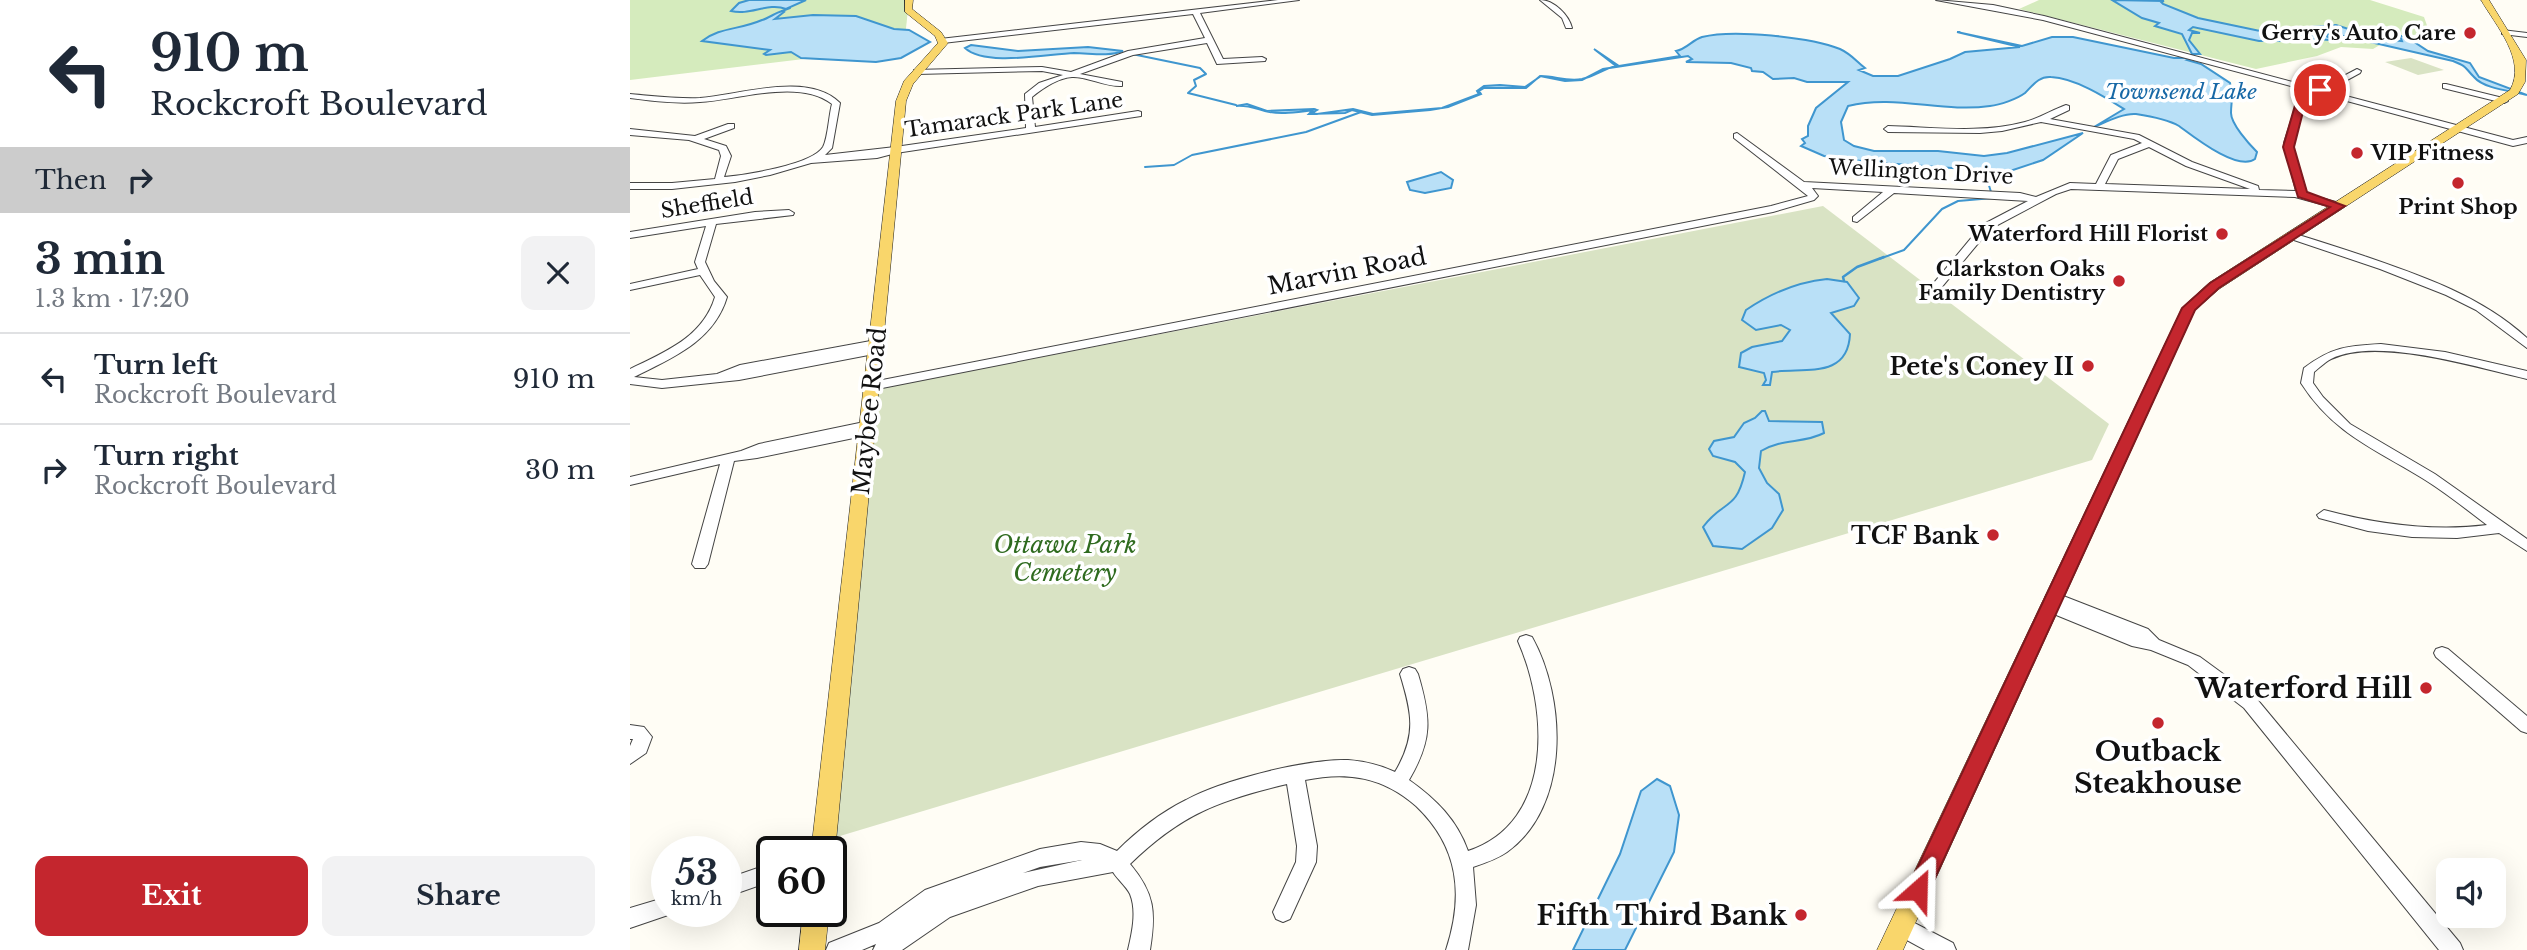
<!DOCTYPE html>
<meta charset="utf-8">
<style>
body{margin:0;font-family:"Libre Baskerville",serif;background:#f2f2f3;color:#1f2937;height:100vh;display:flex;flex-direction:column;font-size:26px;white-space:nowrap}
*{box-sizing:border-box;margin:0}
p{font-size:23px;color:#747a83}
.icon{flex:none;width:38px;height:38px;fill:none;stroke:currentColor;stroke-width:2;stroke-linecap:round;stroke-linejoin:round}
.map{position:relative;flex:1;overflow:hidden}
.side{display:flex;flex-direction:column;background:#fff;width:630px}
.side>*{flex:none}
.banner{background:#fff;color:#1f2937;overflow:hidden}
.buttons{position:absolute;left:1806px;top:858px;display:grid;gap:14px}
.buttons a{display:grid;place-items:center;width:70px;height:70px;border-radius:14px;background:#fff;box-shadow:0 7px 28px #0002;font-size:35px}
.speed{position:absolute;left:21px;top:836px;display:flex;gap:14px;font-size:35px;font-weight:700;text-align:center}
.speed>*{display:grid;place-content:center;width:91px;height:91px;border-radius:50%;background:#fff;box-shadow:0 7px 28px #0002;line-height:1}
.speed small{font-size:18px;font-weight:400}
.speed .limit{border:4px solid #111;border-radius:10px;background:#fff;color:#111}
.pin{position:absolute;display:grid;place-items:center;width:60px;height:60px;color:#fff;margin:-30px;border:4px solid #fff;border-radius:50%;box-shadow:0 2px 7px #0007}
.me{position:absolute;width:77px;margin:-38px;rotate:25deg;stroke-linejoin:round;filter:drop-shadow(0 0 5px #0008)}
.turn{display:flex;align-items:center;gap:24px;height:147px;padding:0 35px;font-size:32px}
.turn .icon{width:91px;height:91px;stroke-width:2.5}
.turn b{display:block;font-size:49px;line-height:60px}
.then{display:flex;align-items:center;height:66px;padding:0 35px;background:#0003;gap:14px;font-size:26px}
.round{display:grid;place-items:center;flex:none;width:74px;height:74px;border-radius:14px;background:#f2f2f3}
.headline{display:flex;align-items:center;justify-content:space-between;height:119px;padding:0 35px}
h1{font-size:42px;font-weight:700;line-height:52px}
.button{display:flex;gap:14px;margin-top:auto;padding:14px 35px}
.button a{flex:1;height:80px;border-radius:14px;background:#c4262e;color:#fff;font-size:28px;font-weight:700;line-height:80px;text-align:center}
.button a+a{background:#f2f2f3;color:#1f2937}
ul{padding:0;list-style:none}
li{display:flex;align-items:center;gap:21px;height:91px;padding:0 35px;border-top:2px solid #e0e1e3}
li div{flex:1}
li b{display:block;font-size:26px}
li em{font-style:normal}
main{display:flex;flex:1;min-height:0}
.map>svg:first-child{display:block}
.green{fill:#d5ebbd}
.cemetery{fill:#d9e3c4}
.water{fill:#b9e0f7;stroke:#3f96cf;stroke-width:2}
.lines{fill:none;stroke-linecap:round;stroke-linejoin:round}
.stream-far1{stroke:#3f96cf;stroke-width:2}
.stream{stroke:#3f96cf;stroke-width:2.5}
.minor-casing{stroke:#444;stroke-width:2}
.major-casing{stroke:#222;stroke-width:1}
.minor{fill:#fff;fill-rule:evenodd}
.major{fill:#f9d66b;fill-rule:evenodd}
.route{fill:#c4262e;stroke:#7f191e;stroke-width:2}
.poi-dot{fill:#c4262e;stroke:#fff;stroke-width:2.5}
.labels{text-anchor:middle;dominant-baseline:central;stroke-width:7;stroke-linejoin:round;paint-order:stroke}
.far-poi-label{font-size:21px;font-weight:bold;fill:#111;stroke:#fff;text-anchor:end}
.far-water-label{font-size:21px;font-style:italic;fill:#1768a6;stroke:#fff}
.far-street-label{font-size:21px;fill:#111;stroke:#fff}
.street-label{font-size:24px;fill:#111;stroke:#fff}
.poi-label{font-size:24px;font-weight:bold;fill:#111;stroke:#fff;text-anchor:end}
.park-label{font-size:24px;font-style:italic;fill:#2f6b1f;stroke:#fff}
.near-poi-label{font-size:28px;font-weight:bold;fill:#111;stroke:#fff;text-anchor:end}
</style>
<main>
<section class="side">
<div class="banner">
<div class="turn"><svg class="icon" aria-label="left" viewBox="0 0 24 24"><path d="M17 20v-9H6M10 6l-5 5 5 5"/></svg><div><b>910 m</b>Rockcroft Boulevard</div></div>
<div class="then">Then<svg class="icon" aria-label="right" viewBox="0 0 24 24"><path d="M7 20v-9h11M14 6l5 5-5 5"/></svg></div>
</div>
<div class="headline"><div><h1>3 min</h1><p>1.3 km · 17:20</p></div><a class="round"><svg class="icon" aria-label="close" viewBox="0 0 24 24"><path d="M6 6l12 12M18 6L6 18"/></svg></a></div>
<ul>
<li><svg class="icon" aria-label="left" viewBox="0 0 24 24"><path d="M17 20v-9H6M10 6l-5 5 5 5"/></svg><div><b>Turn left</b><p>Rockcroft Boulevard</p></div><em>910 m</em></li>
<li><svg class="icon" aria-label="right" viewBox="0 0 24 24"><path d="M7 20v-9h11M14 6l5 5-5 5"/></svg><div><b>Turn right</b><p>Rockcroft Boulevard</p></div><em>30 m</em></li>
</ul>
<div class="button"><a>Exit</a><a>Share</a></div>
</section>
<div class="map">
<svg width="1897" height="950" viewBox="0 0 1897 950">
<rect width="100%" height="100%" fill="#fffdf5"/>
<g class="green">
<path d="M0 0H279L274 47 0 80Z"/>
<path d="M1409 0H1740L1794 17 1800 34 1765 36 1743 49 1711 47 1687 56 1626 69 1389 9Z"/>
</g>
<g class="cemetery">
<path d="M1781 58 1814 70 1788 75 1755 62Z"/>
<path d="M1193 206 1479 424 1462 460 200 839 246 389Z"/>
</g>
<g class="water">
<path d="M119 0H176L156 9C138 2 120 16 101 11L109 3Z"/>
<path d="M1482 0 1534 1 1531 2 1533 4 1568 18 1630 31 1706 25 1750 39 1772 41 1770 36H1775L1798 51 1840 63 1849 77 1897 95C1882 91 1854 89 1844 77 1834 67 1838 67 1823 61L1701 33 1696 36 1702 39 1700 40 1670 38 1665 41H1629L1563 27 1559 30 1570 33H1562L1559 40 1570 54H1562L1552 34 1525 26 1529 23 1512 18Z"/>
<path d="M152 11 154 12 145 19 183 15 226 16 264 29 279 30 300 42 271 58 246 62 171 58 161 52 136 55 134 54 140 50 72 41C90 27 109 30 132 20 139 18 145 13 152 11Z"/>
<path d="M1327 32 1392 46 1422 37H1443L1544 58H1561L1557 60 1571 64 1600 83C1604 95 1601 101 1601 113 1601 124 1619 144 1627 152L1625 159C1608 172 1564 137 1549 126 1537 119 1519 116 1506 114 1493 113 1476 122 1464 127L1494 109C1475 97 1445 78 1421 77 1409 76 1403 85 1395 93 1387 99 1370 105 1360 106 1312 113 1265 94 1218 106L1211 122 1214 140 1224 146 1244 151H1308L1354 156 1377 153 1453 133 1413 160 1377 172 1239 162 1194 156 1171 146 1175 143 1172 139 1178 136V126L1186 108 1218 82H1177L1164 78 1143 79 1133 72 1122 71 1121 68 1101 63 1056 62 1062 59 1058 56 973 69 952 80 935 81 910 76 896 88H854L849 91 851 94 818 107 800 110 742 115 722 110 715 113 679 114 683 110C669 112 649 115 635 111 624 108 617 105 606 106L617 104 637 111 684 109 687 110 682 113 687 114 723 109 743 114 812 108 849 94 847 91 854 86 870 85 895 87 911 76C925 76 937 82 952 79 965 76 973 69 986 66L964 49 989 66 1050 56 1046 51C1057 49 1062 40 1072 37 1103 29 1180 37 1210 49 1221 54 1226 61 1235 68L1229 70 1243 76H1268L1320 59 1335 52 1390 47Z"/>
<path d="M341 45 388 51 458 47 493 51C478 57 460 53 444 53 417 54 355 67 335 48Z"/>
<path d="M811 172 823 180 821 188 795 193 780 190 777 182Z"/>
<path d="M1197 279 1217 282 1229 298 1224 306 1201 313 1220 334C1218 380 1173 367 1142 372L1140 385H1133L1136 380 1134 373 1109 367 1111 353 1122 347 1152 341 1160 330 1151 325 1126 330 1112 320 1116 310C1141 293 1168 282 1197 279Z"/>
<path d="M1132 411H1135L1139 421 1192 422 1194 433C1173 444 1153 438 1131 451L1129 468 1137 483 1149 494 1153 510 1142 528 1112 549 1083 546 1073 527C1094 499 1106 512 1115 472L1105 462 1083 456 1079 449 1084 441 1104 437 1114 423 1125 418Z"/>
<path d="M1027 779 1040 786 1049 815 1044 852 995 950H943L990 854 1011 791Z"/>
</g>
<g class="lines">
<g class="stream-far1">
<path d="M152 11 160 8"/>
<path d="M502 54 570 68 576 74 564 80 566 86 558 93 606 105"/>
<path d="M515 167 544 165 562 155 676 132 731 112"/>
<path d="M1354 169 1361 192"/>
<path d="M1249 259 1274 250 1312 209 1328 201 1363 198"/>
</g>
<path class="stream" d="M1214 281 1213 277 1227 267 1254 257"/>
<g class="minor-casing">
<g id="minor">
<path d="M648 0H669L570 13 593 59 632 57 636 59 635 61 587 64 577 43 503 55 450 74 492 82V86C475 87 457 76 442 77 428 78 413 88 402 97L405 127 508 111 511 112V116L266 153 247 158 181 163 140 175 105 182 42 189H0V183H42L85 179 91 156 89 150 59 140 0 135V129L65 136 98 124H104V128L74 139 96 146 101 156 94 177C115 175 182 165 193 147 198 138 199 114 202 104 169 78 108 100 70 102 47 104 23 101 0 98V94C23 96 47 99 70 98 110 95 178 71 210 103L202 148 195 155 265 147 396 128 395 94 409 83 433 75 412 71 287 74H284V70L412 67 441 72 498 51 575 38 563 14 313 43 309 41 310 39Z"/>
<path d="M910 0C924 0 939 15 942 28H936L932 18Z"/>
<path d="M1306 0 1363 5 1414 16 1689 89 1727 69 1731 71 1730 73 1697 91 1883 140 1897 137V143L1883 146 1691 94 1675 103 1662 143 1677 194 1713 204 1714 206 1709 209 1665 197 1441 189 1426 194 1360 229 1311 288 1307 289 1301 286 1303 284 1352 225 1398 201 1264 193 1227 222 1223 221V217L1253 192 1182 188 1188 196 1184 200 1143 212 242 390 236 386 242 382 1141 206 1178 196 1104 138V134L1107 133 1174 182 1390 193 1406 197 1440 183 1466 184 1481 155 1512 143 1504 139 1411 122 1372 131 1350 133 1258 132 1254 129 1258 126C1303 127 1351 134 1395 122 1410 118 1422 110 1436 105L1439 106V110L1420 119 1509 135 1562 162 1628 186 1629 190 1666 191 1654 143 1667 102 1683 92 1413 20ZM1519 147 1556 166 1620 189 1475 184 1488 159Z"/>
<path d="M1872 30 1897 33V37L1872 34Z"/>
<path d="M1816 84 1877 99 1878 101 1874 103 1813 88V84Z"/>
<path d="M159 210 164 213 163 215 86 224 75 262 84 281 97 297C84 341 42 358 4 377L32 380 87 374 110 365 246 340 252 344 248 347 251 350 249 353 109 380 32 388 0 384V369C35 352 73 337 85 297L70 275 0 290V284L68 269 65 262 76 226 0 238V232L125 212Z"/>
<path d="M1662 233C1686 240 1710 248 1734 256 1792 276 1851 296 1897 338V348L1846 310 1816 295 1750 269 1658 238V234Z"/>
<path d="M1751 344 1815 352 1897 371V379C1848 368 1747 336 1701 359 1695 362 1689 368 1684 372L1683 383 1693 397 1720 424 1805 474 1897 539V551L1869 533 1827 538 1782 537 1738 531 1689 518 1687 515 1694 510C1747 524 1802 532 1857 525 1836 509 1815 492 1792 478 1743 448 1703 433 1671 383L1674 368C1702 347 1716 346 1751 344Z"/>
<path d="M239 421 246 425 242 428 245 431 243 434 127 458 104 461 78 564 75 568H65L62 564 90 464 0 485V477L111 451 129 444Z"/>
<path d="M1423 592 1518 629 1529 640 1570 657 1626 698 1830 943 1833 950H1809L1614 708 1558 665 1521 650 1502 646 1414 610 1412 606 1417 601 1415 598 1417 594Z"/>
<path d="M896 635 902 637C936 698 941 806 877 852 867 859 855 863 843 867L846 905 838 950H816C834 895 829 847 786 806 753 777 718 771 675 780L687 846 686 862 660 919 653 922 646 919 643 912 666 862 667 846 657 784C590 800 551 814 500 864 525 894 526 912 520 950H498C502 933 507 911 500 894 496 886 488 880 483 872L408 886 320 917 272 950H243L246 944 232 950H196L199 943 249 923 295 890 410 849 451 842 470 844 487 851C507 831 530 813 556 800 592 780 676 759 718 760 734 761 750 765 765 772 787 735 782 713 770 674L773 669 779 667 785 669 788 674C801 718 803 739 779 780 806 799 827 820 838 851 925 822 918 709 888 641L890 637ZM452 860 393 873 410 867Z"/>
<path d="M1812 647 1818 649 1897 716V733L1891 731 1806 657 1804 653 1806 649Z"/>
<path d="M0 725 14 727 22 737 16 753 0 764V746L3 739H0Z"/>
<path d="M142 863V881L96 897V879Z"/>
<path d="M37 897V912L44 913 0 928V908Z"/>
<path d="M1271 916 1323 943 1326 950H1295L1264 933 1261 926 1264 919Z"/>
</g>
</g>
<g class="major-casing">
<g id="major">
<path d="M275 0H283L282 9 311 32 318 43 283 84 276 101 205 852 201 860V852H181L266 101 274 81 308 43 305 36 275 12Z"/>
<path d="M1851 0H1859L1896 60 1895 82 1888 94 1589 289 1565 310 1273 950H1247L1552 308 1579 283 1880 90C1897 60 1866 26 1851 0Z"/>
<path d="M173 912H199L195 950H169Z"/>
</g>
</g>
<use href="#minor" class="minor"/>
<use href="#major" class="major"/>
</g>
<path class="route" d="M1687 88 1695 90 1675 104 1664 147 1677 192 1715 206 1589 288 1565 310 1296 898 1288 901 1280 898 1276 890 1280 883 1552 308 1580 283 1700 207 1668 197 1653 147 1666 102Z"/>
<g class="poi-dot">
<circle cx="1840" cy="33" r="7"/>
<circle cx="1727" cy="153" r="7"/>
<circle cx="1828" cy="183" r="7"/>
<circle cx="1592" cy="234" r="7"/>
<circle cx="1489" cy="281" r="7"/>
<circle cx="1458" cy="366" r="7"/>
<circle cx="1363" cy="535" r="7"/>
<circle cx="1796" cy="688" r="7"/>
<circle cx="1528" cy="723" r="7"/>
<circle cx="1171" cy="915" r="7"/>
</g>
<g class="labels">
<g class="far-poi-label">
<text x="1826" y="33">Gerry's Auto Care</text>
<text x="1741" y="153" text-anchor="start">VIP Fitness</text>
<text x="1828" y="207" text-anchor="middle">Print Shop</text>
<text x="1578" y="234">Waterford Hill Florist</text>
<text x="1475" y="269">Clarkston Oaks<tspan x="1475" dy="24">Family Dentistry</tspan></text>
</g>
<g class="far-water-label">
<text x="1551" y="92">Townsend Lake</text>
</g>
<g class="far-street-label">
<text transform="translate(384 115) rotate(-8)">Tamarack Park Lane</text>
<text transform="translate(1291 172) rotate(3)">Wellington Drive</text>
<text transform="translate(77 204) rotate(-9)">Sheffield</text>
</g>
<g class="street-label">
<text transform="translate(717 271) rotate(-11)">Marvin Road</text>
<text transform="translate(239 411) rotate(-84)">Maybee Road</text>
</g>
<g class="poi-label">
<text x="1444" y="366">Pete's Coney II</text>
<text x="1349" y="535">TCF Bank</text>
</g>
<g class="park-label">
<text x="435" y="544">Ottawa Park<tspan x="435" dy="28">Cemetery</tspan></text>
</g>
<g class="near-poi-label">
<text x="1782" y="688">Waterford Hill</text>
<text x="1528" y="751" text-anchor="middle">Outback<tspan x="1528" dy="32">Steakhouse</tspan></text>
<text x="1157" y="915">Fifth Third Bank</text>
</g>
</g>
</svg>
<div class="buttons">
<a><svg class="icon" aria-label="sound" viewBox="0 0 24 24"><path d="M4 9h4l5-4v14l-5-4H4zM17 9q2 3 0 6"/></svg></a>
</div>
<div class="speed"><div>53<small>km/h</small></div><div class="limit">60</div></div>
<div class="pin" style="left:1690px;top:90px;background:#d93025"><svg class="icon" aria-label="arrive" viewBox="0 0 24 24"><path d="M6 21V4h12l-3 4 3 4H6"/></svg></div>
<svg class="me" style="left:1288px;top:890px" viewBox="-20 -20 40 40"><path d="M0-17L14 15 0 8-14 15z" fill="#c4262e" stroke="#fff" stroke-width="4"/></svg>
</div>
</main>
